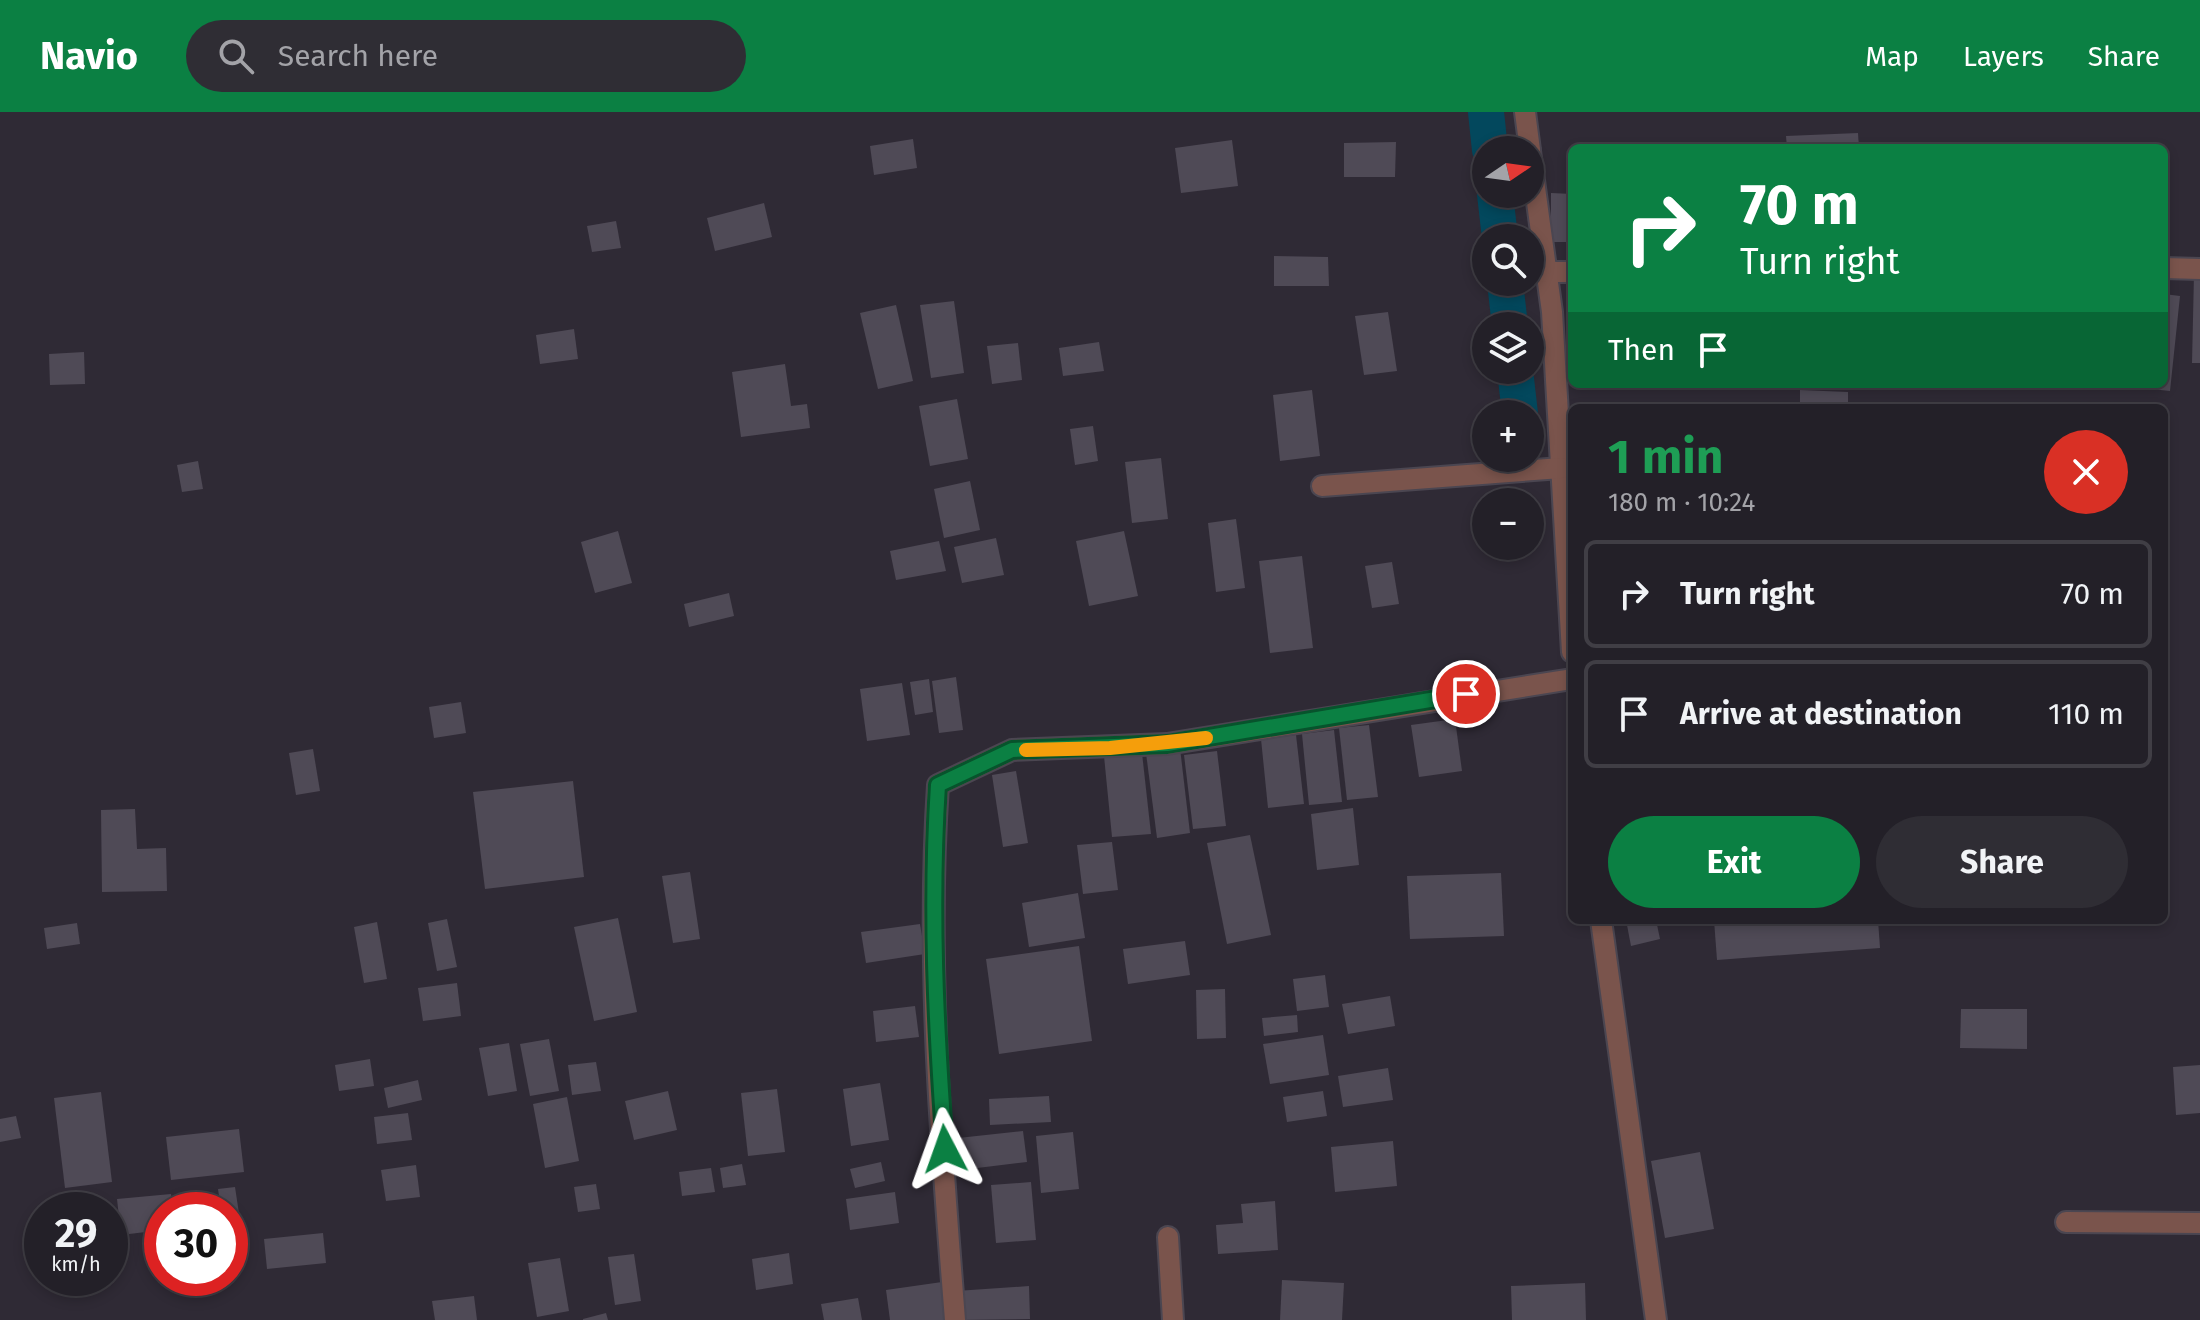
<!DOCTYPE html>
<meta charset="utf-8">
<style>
body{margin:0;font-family:"Fira Sans",sans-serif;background:#2f2d34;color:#f1f3f6;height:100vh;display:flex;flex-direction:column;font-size:30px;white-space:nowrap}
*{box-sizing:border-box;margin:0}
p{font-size:26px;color:#a3a3a8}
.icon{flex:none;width:44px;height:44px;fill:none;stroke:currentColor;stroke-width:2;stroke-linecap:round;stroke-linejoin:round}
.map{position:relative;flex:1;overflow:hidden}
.details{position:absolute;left:1568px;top:292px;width:600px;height:520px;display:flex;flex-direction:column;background:#232028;border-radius:12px;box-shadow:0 4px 12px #0003,0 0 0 2px #403e45}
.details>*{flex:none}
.banner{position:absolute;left:1568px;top:32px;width:600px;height:244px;border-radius:12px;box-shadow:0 4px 12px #0003,0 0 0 2px #403e45;background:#0b8043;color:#fff;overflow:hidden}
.needle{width:52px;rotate:77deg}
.buttons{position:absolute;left:1472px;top:24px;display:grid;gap:16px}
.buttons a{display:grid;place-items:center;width:72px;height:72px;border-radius:50%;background:#232028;box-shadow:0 4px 12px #0003,0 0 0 2px #403e45;font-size:40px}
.speed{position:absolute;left:24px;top:1080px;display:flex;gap:16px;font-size:40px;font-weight:700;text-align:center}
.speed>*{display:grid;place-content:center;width:104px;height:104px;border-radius:50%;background:#232028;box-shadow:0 4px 12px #0003,0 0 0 2px #403e45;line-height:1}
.speed small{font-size:20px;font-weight:400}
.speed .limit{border:12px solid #d22;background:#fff;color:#111}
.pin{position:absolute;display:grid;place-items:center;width:68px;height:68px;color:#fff;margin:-34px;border:4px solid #fff;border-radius:50%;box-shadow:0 2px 8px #0007}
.me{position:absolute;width:88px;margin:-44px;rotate:356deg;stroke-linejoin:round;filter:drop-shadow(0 0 6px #0008)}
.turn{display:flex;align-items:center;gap:28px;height:168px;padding:0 40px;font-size:36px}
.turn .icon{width:104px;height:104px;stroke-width:2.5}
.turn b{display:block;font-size:56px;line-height:68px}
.then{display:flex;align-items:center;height:76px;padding:0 40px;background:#0003;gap:16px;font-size:30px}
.round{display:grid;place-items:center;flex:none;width:84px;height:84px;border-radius:42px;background:#2f2d34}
.summary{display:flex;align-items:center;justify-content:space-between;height:136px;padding:0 40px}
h1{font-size:48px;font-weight:700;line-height:60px;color:#1e9e55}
.cta{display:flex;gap:16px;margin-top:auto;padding:16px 40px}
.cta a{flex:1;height:92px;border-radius:48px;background:#0b8043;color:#fff;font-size:32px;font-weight:700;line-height:92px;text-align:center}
.cta a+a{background:#2f2d34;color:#f1f3f6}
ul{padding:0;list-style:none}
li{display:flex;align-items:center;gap:24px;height:108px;margin:0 16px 12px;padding:0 24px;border:4px solid #403e45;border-radius:12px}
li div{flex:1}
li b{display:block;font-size:30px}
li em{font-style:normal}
header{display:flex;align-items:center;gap:48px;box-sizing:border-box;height:112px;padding:0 40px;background:#0b8043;color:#fff}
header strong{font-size:38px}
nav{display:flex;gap:44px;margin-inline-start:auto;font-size:28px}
.search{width:560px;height:72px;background:#2f2d34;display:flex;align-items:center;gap:20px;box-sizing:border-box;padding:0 28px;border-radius:44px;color:#a3a3a8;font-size:30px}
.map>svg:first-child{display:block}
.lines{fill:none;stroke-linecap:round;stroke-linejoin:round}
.canal{stroke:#03485d;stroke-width:36}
.building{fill:#4f4a56}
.minor-casing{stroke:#4b4651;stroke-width:24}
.minor{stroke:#7a544c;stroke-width:20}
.route-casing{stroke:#07532c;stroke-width:20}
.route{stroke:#0b8043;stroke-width:14}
.slow{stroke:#f59e0b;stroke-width:14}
</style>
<header>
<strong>Navio</strong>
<div class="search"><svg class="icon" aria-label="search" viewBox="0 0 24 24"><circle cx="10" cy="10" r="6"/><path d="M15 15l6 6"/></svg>Search here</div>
<nav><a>Map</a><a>Layers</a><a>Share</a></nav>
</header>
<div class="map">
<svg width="2200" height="1208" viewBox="0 0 2200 1208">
<rect width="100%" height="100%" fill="#2f2a35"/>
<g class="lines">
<g class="canal">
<path d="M1486 0 1490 38"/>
<path d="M1495 82 1500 126"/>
<path d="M1505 170 1510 214"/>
<path d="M1515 258 1520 302"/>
</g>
</g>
<g class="building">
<path d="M1858 21 1859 36H1787L1786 24Z"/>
<path d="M913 27 917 56 874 63 870 34Z"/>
<path d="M1232 28 1238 74 1181 81 1175 36Z"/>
<path d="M1396 30 1395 65H1344V31Z"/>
<path d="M1551 81 1572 82V130H1551Z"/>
<path d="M764 91 772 125 715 139 707 106Z"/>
<path d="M616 109 621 136 592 140 587 114Z"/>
<path d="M1274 144 1328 145 1329 174H1274Z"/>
<path d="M2194 162H2200V251H2192Z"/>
<path d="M2164 182 2180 184 2170 279 2123 274 2164 272Z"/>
<path d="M954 189 964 261 931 266 920 193Z"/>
<path d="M896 193 913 269 878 277 860 201Z"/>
<path d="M1388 200 1397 259 1364 263 1355 204Z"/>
<path d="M574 217 578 247 540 252 536 223Z"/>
<path d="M1099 230 1104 259 1063 264 1059 236Z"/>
<path d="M1018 231 1022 268 992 272 987 234Z"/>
<path d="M84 240 85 272 50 273 49 242Z"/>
<path d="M785 252 791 294 807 292 810 316 741 325 732 260Z"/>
<path d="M1674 272H1704V276L1674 274Z"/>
<path d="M1312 278 1320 344 1280 349 1273 283Z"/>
<path d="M1800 278 1848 280V296H1800Z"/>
<path d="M957 287 968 347 930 354 919 294Z"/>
<path d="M1093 314 1098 349 1075 353 1070 317Z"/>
<path d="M1161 346 1168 407 1132 411 1125 350Z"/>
<path d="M198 349 203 377 182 380 177 353Z"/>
<path d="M970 369 980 418 944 426 934 377Z"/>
<path d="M1236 407 1245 476 1216 480 1208 411Z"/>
<path d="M618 419 632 471 595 481 581 430Z"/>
<path d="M1124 419 1138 484 1089 494 1076 429Z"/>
<path d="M996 426 1004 463 962 471 954 435Z"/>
<path d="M939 429 946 459 896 468 890 439Z"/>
<path d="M1302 444 1313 536 1270 541 1259 449Z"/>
<path d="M1392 450 1399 492 1372 496 1365 454Z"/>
<path d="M729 481 734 504 689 515 684 492Z"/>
<path d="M956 565 963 618 939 621 932 569Z"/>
<path d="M929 567 933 600 915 603 910 570Z"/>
<path d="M902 571 910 623 867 629 860 577Z"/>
<path d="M461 590 466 621 434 626 429 595Z"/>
<path d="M1455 607 1462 659 1419 665 1411 613Z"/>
<path d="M1369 613 1378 685 1347 688 1339 616Z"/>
<path d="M1334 618 1342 690 1309 693 1302 622Z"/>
<path d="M1296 623 1304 692 1268 696 1261 627Z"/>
<path d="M1180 636 1190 721 1157 726 1146 641Z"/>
<path d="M313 637 320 679 296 683 289 641Z"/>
<path d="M1217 639 1226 714 1193 717 1184 643Z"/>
<path d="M1142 641 1151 722 1112 725 1104 644Z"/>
<path d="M1016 659 1028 731 1003 735 992 663Z"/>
<path d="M573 669 584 765 485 777 473 680Z"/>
<path d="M1353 696 1359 753 1317 758 1311 702Z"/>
<path d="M135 697 137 737 166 736 167 779 102 780 101 698Z"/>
<path d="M1250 723 1271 823 1227 832 1207 731Z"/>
<path d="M1112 730 1118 778 1083 782 1077 733Z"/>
<path d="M690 760 700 827 673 831 662 764Z"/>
<path d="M1501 761 1504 824 1410 827 1407 764Z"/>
<path d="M1078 781 1085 826 1029 835 1022 791Z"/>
<path d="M618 806 637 900 594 909 574 815Z"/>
<path d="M447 807 457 855 437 859 428 811Z"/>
<path d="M1626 808H1656L1660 827 1631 834Z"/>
<path d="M1714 808H1878L1880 836 1717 848Z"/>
<path d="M377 810 387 867 364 871 354 815Z"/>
<path d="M77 811 80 832 47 837 44 816Z"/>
<path d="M920 812 925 842 866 851 861 820Z"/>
<path d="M1185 829 1190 863 1128 872 1123 837Z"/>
<path d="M1079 834 1092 929 999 942 986 847Z"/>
<path d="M1325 863 1329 895 1297 899 1293 867Z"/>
<path d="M457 871 461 904 423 909 418 876Z"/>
<path d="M1225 877 1226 926 1197 927 1196 878Z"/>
<path d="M1390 884 1395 914 1348 922 1342 892Z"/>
<path d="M915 894 919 925 876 930 873 899Z"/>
<path d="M1961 897H2027V937L1960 936Z"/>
<path d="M1297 903 1298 920 1264 924 1262 906Z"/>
<path d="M1323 923 1329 963 1270 972 1263 932Z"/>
<path d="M549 927 559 979 530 984 520 932Z"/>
<path d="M509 931 517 979 488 984 479 936Z"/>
<path d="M370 947 374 974 339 979 335 953Z"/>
<path d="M596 950 601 979 572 983 568 953Z"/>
<path d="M2200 953V1001L2176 1003 2173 955Z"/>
<path d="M1388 956 1393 988 1343 995 1338 964Z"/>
<path d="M418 968 422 988 388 996 384 976Z"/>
<path d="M880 971 889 1028 851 1034 843 977Z"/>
<path d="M777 977 785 1040 748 1044 741 981Z"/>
<path d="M668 979 677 1018 634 1028 625 989Z"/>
<path d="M1323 979 1327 1004 1287 1010 1283 985Z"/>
<path d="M101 980 112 1070 65 1076 54 986Z"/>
<path d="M1049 984 1051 1010 990 1013 989 987Z"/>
<path d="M567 985 579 1049 545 1056 533 992Z"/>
<path d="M408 1001 412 1028 377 1032 374 1005Z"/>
<path d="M16 1004 21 1026 0 1030V1007Z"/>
<path d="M239 1017 244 1060 171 1068 166 1025Z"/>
<path d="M1023 1019 1027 1050 953 1059 949 1027Z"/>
<path d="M1073 1020 1079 1077 1041 1081 1036 1024Z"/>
<path d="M1393 1029 1397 1074 1335 1080 1331 1035Z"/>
<path d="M1700 1040 1714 1117 1665 1126 1651 1049Z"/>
<path d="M881 1050 885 1069 855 1076 850 1057Z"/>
<path d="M742 1052 746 1073 723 1076 720 1056Z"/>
<path d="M416 1053 420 1085 386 1089 381 1058Z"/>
<path d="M711 1056 715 1080 682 1084 679 1060Z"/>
<path d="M1031 1070 1036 1128 996 1131 991 1073Z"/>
<path d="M596 1072 600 1097 578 1100 574 1075Z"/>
<path d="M235 1075 240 1108 230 1109V1098H221L218 1077Z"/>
<path d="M895 1080 899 1111 850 1118 846 1087Z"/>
<path d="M171 1082 173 1098H162V1118L121 1123 117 1087Z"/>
<path d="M1275 1089 1278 1138 1218 1142 1216 1113 1243 1111 1241 1092Z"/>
<path d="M323 1121 326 1151 267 1157 264 1127Z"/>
<path d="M789 1141 793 1172 756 1178 752 1147Z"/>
<path d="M634 1142 641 1189 615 1193 608 1145Z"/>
<path d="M560 1146 569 1199 537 1205 528 1151Z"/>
<path d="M1282 1168 1344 1171 1342 1208H1280Z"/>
<path d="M942 1170 948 1208H890L886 1178Z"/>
<path d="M1585 1171 1586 1208H1512L1511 1174Z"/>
<path d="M1029 1174 1030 1207 957 1208 956 1179Z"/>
<path d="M474 1184 477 1208H435L432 1189Z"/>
<path d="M858 1186 862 1208H824L821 1192Z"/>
<path d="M606 1201 608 1208H583V1207Z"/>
</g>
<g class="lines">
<g class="minor-casing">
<g id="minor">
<path d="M1525 0 1530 38"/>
<path d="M1530 39 1552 200 1572 540"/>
<path d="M2164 156 2200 157"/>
<path d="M1546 160H1572"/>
<path d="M1322 374 1561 356"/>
<path d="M1601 808 1656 1208"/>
<path d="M2066 1110 2200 1111"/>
<path d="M1168 1125 1173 1208"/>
<path d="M955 1208C941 1030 926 851 938 673L1012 638 1167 632 1572 567"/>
</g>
</g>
<use href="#minor" class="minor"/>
</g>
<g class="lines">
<g class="route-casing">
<path id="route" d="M945 1037C936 915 930 795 938 673L1012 638 1167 632 1466 582"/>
</g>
<use href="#route" class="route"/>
<path class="slow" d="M1026 638 1110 636 1206 626"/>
</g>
</svg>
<div class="buttons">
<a><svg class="needle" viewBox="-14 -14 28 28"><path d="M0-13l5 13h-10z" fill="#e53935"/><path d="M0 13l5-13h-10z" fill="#a3a3a8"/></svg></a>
<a><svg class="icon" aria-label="search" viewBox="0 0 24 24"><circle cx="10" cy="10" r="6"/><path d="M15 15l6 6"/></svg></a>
<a><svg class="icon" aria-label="layers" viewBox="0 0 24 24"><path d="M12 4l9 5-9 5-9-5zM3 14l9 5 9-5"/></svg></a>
<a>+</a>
<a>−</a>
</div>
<div class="speed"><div>29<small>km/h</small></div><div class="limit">30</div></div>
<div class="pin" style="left:1466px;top:582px;background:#d93025"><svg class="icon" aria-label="arrive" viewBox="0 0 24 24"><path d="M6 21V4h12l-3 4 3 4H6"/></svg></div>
<svg class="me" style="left:945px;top:1037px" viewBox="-20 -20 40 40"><path d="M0-17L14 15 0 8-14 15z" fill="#0b8043" stroke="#fff" stroke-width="4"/></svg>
<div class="banner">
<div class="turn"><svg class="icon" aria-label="right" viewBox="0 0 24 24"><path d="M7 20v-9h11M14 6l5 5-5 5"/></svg><div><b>70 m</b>Turn right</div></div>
<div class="then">Then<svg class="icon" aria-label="arrive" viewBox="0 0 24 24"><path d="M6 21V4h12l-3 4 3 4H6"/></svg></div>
</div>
<section class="details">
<div class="summary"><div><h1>1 min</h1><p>180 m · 10:24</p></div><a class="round" style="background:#d93025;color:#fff"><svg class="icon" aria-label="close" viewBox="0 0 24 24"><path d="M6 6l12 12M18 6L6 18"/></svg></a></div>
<ul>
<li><svg class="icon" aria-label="right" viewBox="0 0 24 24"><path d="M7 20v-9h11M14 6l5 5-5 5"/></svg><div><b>Turn right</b></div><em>70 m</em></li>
<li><svg class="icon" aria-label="arrive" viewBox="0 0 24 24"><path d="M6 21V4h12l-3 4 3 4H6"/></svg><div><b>Arrive at destination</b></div><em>110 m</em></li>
</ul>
<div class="cta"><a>Exit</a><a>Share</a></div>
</section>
</div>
